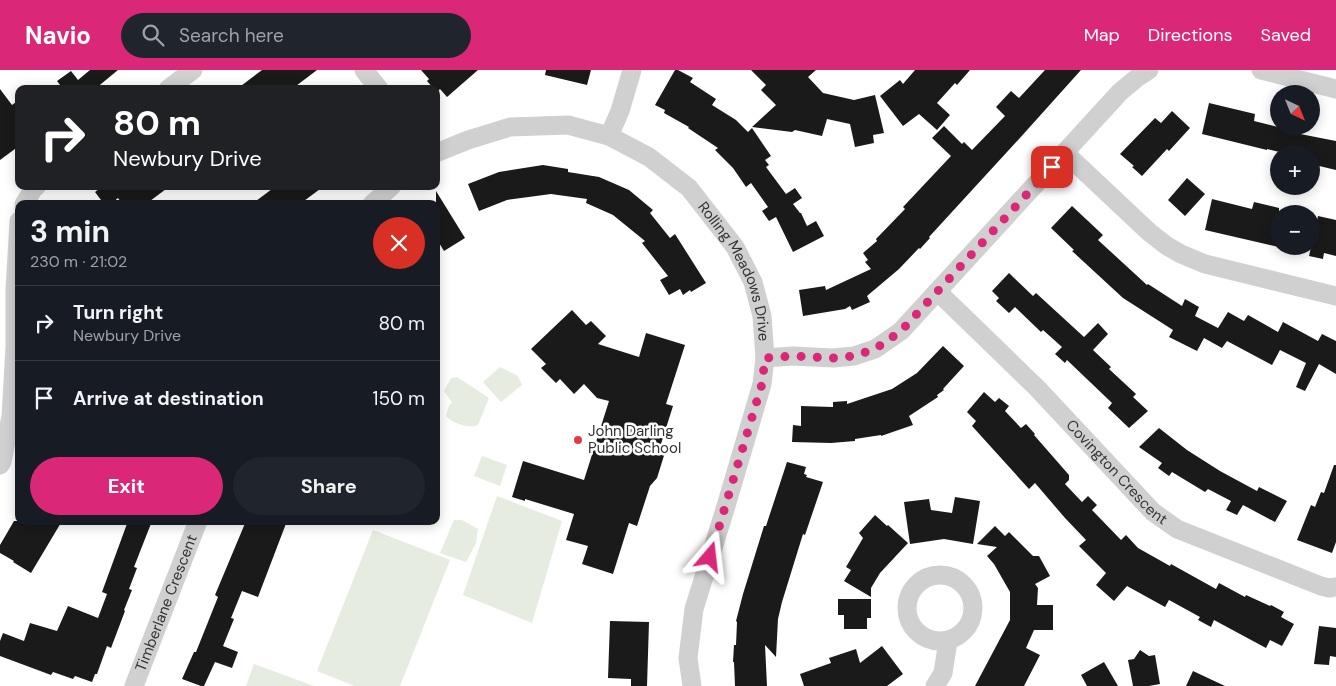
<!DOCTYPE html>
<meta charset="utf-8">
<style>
body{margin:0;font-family:"DM Sans",sans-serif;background:#20242c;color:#f1f3f6;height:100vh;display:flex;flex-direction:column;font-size:19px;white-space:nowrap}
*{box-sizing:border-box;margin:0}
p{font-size:16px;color:#9ea1a6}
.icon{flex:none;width:28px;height:28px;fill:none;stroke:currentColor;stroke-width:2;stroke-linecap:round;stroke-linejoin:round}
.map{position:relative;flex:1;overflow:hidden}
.panel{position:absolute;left:15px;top:130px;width:425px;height:325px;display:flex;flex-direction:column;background:#171b24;border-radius:10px;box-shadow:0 2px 12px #0003}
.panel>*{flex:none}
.top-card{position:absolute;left:15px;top:15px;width:425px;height:105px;border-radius:10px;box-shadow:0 2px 12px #0003;background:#202124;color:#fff;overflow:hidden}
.needle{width:32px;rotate:137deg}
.fabs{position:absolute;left:1270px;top:15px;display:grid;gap:10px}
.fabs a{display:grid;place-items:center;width:50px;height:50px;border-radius:50%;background:#171b24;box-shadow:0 2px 12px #0003;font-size:25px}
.pin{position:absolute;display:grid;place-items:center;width:42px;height:42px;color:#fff;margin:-21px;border-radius:10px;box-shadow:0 2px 8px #0006}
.me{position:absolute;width:55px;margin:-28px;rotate:17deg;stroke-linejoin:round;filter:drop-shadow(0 0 4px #0008)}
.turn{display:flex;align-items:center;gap:18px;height:105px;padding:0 15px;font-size:22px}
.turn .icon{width:65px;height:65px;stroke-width:2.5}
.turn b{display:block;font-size:35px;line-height:42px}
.round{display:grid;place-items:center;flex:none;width:52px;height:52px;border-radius:26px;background:#20242c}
.overview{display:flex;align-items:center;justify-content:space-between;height:85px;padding:0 15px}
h1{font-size:30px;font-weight:700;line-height:38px}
.primary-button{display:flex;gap:10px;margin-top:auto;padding:10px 15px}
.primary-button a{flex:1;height:58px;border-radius:30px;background:#db2777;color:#fff;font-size:20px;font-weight:700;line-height:58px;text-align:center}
.primary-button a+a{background:#20242c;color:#f1f3f6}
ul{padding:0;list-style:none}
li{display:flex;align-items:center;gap:15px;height:75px;padding:0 15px;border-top:1px solid #363941}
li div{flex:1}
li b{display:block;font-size:19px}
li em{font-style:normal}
header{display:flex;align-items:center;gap:30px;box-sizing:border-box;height:70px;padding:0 25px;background:#db2777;color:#fff}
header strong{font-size:24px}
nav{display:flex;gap:28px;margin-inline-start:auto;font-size:18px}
.search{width:350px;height:45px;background:#20242c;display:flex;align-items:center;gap:12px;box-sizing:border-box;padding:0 18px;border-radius:28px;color:#9ea1a6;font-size:19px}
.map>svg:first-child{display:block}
.green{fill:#e6ecdf}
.building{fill:#1a1a1a}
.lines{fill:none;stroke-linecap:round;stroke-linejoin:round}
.street{stroke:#d0d0d0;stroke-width:19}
.route{stroke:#db2777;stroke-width:9;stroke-dasharray:0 16.2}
.poi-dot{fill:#e63946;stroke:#fff;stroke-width:2}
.labels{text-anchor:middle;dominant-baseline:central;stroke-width:5;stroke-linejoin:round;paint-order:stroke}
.street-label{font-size:15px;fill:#333;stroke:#fff}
.poi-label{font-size:15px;fill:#333;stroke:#fff;text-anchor:start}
</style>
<header>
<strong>Navio</strong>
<div class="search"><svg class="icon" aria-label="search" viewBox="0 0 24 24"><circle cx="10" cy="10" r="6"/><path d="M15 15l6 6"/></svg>Search here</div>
<nav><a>Map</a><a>Directions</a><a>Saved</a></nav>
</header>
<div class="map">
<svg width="1336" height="616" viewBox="0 0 1336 616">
<rect width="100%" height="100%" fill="#fff"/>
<g class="green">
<path d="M500 297 518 306 522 315 501 332 483 312Z"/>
<path d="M457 307 489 328 478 355C469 359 452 353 446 346L448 338 452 332 444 321 451 308Z"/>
<path d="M482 386 507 395 500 416 474 406Z"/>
<path d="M497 426 562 451 532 553 463 525Z"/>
<path d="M454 450H462L478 459 476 473 466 492 440 483Z"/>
<path d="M373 460 450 490 400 616H355L317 601Z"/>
<path d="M254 594 314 616H246Z"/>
</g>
<g class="building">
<path d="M90 0H118L95 19H63L57 11 71 1 78 10Z"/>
<path d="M262 0H317L292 19H237Z"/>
<path d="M421 0H478L447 27 440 19 437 22 436 19H434L427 11 429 9Z"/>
<path d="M546 0H591L587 15 545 5Z"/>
<path d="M675 0H678L693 8 690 12 716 29 712 35 736 50 748 62 752 58 771 86 765 90 769 95 766 97 786 124 795 118 802 128 793 134 800 143H801L807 156 816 151 824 166 793 182 776 147 769 151 762 141 768 137 751 113 746 117 733 98 715 80 718 78 688 58 689 57 664 43 665 40 655 35Z"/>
<path d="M751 0H816L808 7 823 23 854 30 875 25 884 63 873 65 874 73 855 77 850 54 827 49 822 66 795 60 792 62 752 57 776 35 761 20 766 15Z"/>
<path d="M915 0H970L957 15 955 13 937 33 950 45 937 60 919 44 903 56 880 26 900 10 903 14Z"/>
<path d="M1045 0H1081L1019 69 929 167 930 168 920 179 919 178 899 199 867 226 870 232 852 240 850 236 845 239 803 246 799 220 825 216 826 220 871 199 865 192 868 190 863 183 877 171 876 169 905 139 903 137 951 86 932 68 944 56 962 74 964 72 972 80 1005 46 996 37 1011 21 1019 28Z"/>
<path d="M0 19 12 35 19 30V76L0 90Z"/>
<path d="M1209 33 1255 44 1254 51 1290 60V62L1336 71V100L1311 94V84H1288L1267 79V80L1202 64Z"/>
<path d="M1172 41 1190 58 1169 81 1167 79 1142 106 1132 97 1134 96 1120 84 1155 48 1161 53Z"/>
<path d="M543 95 568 99V102L599 107 629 120 653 140 650 143 670 168 675 164 706 213 691 222 690 220 683 225 680 219 669 225 660 210 668 206 642 173 645 171 613 145 586 133 587 129 551 124 507 130 479 141 468 114 499 102Z"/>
<path d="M1187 108 1205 124 1185 146 1168 130Z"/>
<path d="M103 116H170L146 134H122L118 128 111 134H104L95 122Z"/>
<path d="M276 116H324L300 134H252Z"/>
<path d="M436 121 465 168 444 181 436 168Z"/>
<path d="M1212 129 1252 139 1254 132 1279 138V177L1205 160Z"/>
<path d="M1072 136 1103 165 1098 170 1147 215 1148 214 1182 236 1185 229 1199 237 1195 246 1218 258 1228 242 1244 251 1248 245 1278 262 1283 252 1318 271 1322 264 1336 271V304L1319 294 1305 321 1296 317 1306 293 1280 280 1272 295 1227 271 1222 278 1204 268 1197 281 1169 267 1173 260 1123 228 1072 181 1074 180 1051 158Z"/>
<path d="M1318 146 1336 150V186L1324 183 1323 189 1309 186Z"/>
<path d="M1009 203 1033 226 1036 223 1084 267 1098 253 1108 264 1093 280 1111 297 1109 299 1136 324 1133 327 1148 341 1129 358 1108 338 1112 333 1067 290 1065 293 1055 284 1062 277 1043 260 1041 262 1015 237 1009 243 996 231 999 228 992 221Z"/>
<path d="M572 240 586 255 591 251 606 266 598 274 639 287 646 263 685 275 666 334 673 336 661 374 667 376 657 408 650 416 637 456 629 453 613 504 582 494 588 476 566 470 574 444 525 429V431L512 427 523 391 584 410 609 331 597 328 584 314 574 324 560 309 556 313 541 298 546 294 531 279Z"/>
<path d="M943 276 964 296 943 319 944 320 937 325 938 327 909 346 913 355 881 366V365L855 369V371L831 373 792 372 793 355 801 356V336L833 337V332L847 331V334L892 319 917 303Z"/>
<path d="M984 322 995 332 999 328 1009 336 1005 341 1021 358 1026 354 1035 364 1034 365 1069 405V410L1065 414 1082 432 1088 426 1097 435 1092 440 1121 470 1126 465 1138 478 1170 496 1171 494 1216 519 1219 513 1245 527 1246 525 1270 536 1271 535 1284 542 1281 547 1294 554 1282 576 1270 570 1266 578 1214 550 1211 557 1198 550 1200 547 1169 530 1165 537 1127 516 1114 531 1096 515 1106 503 1079 476 1086 470 1065 448 1035 413 1029 419 972 356 976 351 967 342Z"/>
<path d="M1159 358 1187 380 1220 401 1257 421 1259 417 1287 431 1275 452 1243 435 1237 445 1226 440 1231 431 1208 419 1205 422 1172 402 1169 406 1158 398 1162 393 1139 377Z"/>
<path d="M787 392 806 397 804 404 807 405 806 407 823 412 805 465 803 464 782 532 778 549 776 587 765 575 767 616H735L734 592H733L734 575H736L737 552 736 551 743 524 764 456H766Z"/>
<path d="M1334 395H1336V472L1332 483 1297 470 1311 435 1315 437 1321 422 1324 423Z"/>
<path d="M955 427 980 431 973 474 944 469 910 474 904 432 929 429 931 440 952 443Z"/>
<path d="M875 445 887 456 888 455 908 473 880 503 871 518V527L844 511 851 500 846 497 863 468 859 463Z"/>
<path d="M14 451H62L31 503 13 492 14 491 0 483V475Z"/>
<path d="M128 451H152L134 497 137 498 129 519 132 520 124 540 125 541 111 578 107 576 97 604H95L92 612 75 606 73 609 53 602 51 605 0 586V571L3 563 24 571 30 553 57 561 68 536 98 548 107 524 102 522Z"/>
<path d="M246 451H287L258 527 242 521 231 548 234 549 223 576 238 582 232 598 215 592 204 616H201L182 609 194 582H196L218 527 215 525Z"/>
<path d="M995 456 1005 466 1009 462 1033 486H1039L1050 506 1035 514 1038 518 1037 535H1053V560H1034L1026 578 1040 585 1024 616H975L1010 550V522L994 494 987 486 997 477 977 474Z"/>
<path d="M838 529H871V548H867V559H844V545H838Z"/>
<path d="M610 551 649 552 647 616H631V609L608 608Z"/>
<path d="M1319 556 1336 558V587L1330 586 1329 595 1314 594Z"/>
<path d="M882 576 903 604 887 616H804L800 604 831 593 829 588 856 579 860 593Z"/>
<path d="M1140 580 1149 586 1155 585 1160 614 1149 616H1133L1128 590 1134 589Z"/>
<path d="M1104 592 1118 616H1087L1081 605Z"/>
<path d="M1193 601 1225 616H1186Z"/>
</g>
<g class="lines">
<g class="street">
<path d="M364 0 379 19"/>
<path d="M1261 0 1336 19"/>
<path d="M168 19 193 0"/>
<path d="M609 66 620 41 632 0"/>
<path id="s1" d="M436 83 468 70 510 57 568 55 609 66 649 87 689 118 735 177 753 212 762 246 765 288 762 314 726 436 694 539 688 588 692 616"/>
<path d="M1065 83 1149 162 1167 176 1181 184 1205 194 1336 226"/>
<path d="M24 134 34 118 37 116"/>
<path d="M372 134 392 116"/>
<path id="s2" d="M938 222 1037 318 1153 442 1177 459 1321 516 1329 518 1336 517"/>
<path d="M765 288 793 286 833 288 854 286 875 279 901 261 1120 22 1138 7 1149 0"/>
<path d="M0 395 2 392 11 346 15 277V220L19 151"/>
<circle cx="940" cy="538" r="33"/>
<path id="s3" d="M134 616 198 451"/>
<path d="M935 616 943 603 948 571"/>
</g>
</g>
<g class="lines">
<path class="route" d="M710 487 762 314 765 288 793 286 833 288 854 286 875 279 901 261 1052 97"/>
</g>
<circle class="poi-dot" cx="578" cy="370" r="5"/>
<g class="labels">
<g class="street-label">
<text stroke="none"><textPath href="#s1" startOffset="372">Rolling Meadows Drive</textPath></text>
<text stroke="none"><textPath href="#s2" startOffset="254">Covington Crescent</textPath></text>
<text stroke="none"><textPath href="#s3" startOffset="89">Timberlane Crescent</textPath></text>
</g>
<g class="poi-label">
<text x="588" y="361">John Darling<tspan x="588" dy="17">Public School</tspan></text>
</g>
</g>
</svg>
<div class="fabs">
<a><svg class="needle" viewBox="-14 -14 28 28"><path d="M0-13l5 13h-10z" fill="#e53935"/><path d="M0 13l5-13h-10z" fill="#9ea1a6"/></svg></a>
<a>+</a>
<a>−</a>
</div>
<div class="pin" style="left:1052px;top:97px;background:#d93025"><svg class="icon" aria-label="arrive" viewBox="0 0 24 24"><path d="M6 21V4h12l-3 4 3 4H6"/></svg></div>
<svg class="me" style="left:710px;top:487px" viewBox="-20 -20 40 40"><path d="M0-17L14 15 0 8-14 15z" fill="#db2777" stroke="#fff" stroke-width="4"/></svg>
<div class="top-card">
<div class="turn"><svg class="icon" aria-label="right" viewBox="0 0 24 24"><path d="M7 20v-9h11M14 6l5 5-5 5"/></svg><div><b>80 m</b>Newbury Drive</div></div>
</div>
<section class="panel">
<div class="overview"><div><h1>3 min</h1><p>230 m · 21:02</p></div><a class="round" style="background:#d93025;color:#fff"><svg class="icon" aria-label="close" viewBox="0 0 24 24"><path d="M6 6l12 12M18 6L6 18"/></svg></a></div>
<ul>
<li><svg class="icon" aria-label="right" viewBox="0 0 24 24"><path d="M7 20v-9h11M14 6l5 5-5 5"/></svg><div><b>Turn right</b><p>Newbury Drive</p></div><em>80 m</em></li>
<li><svg class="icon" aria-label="arrive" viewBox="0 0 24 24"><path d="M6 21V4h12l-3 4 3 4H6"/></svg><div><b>Arrive at destination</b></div><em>150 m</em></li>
</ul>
<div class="primary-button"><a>Exit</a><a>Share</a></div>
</section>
</div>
